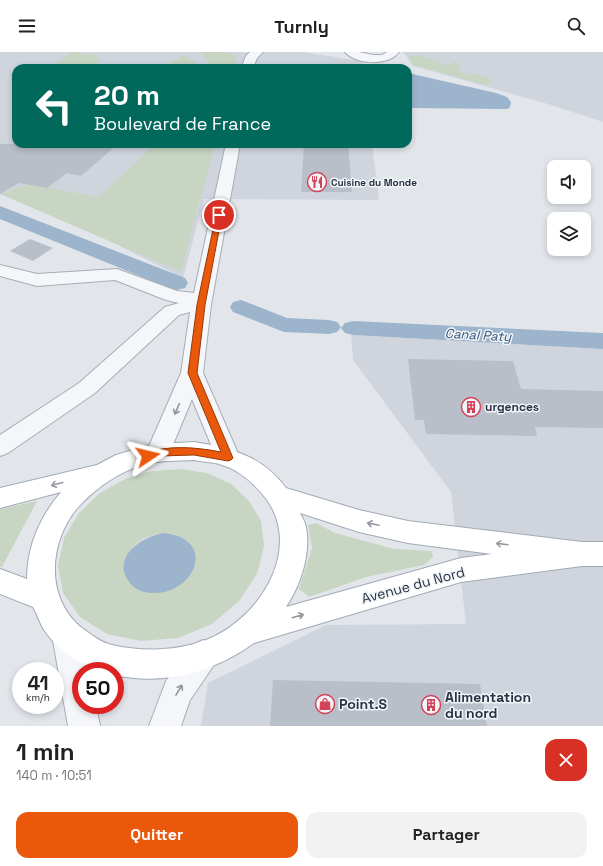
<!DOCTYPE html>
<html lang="fr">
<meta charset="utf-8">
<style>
body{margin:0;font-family:"Space Grotesk",sans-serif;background:#f2f2f2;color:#222;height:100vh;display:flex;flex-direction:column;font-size:15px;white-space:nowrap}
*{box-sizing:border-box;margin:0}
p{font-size:13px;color:#767676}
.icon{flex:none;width:22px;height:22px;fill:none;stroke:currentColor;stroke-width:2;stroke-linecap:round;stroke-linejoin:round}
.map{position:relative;height:674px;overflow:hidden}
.sheet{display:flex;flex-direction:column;background:#fff;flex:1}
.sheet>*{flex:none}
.top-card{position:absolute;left:12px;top:12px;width:400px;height:84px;border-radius:12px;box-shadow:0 2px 6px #0003;background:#00695c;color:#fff;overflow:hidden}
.fabs{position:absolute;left:547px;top:108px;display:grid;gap:8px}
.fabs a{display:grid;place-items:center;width:44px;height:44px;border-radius:8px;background:#fff;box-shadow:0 2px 6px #0003;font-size:20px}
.speed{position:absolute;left:12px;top:610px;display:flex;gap:8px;font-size:20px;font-weight:700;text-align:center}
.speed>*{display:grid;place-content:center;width:52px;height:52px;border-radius:50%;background:#fff;box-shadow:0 2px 6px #0003;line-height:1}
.speed small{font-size:10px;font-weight:400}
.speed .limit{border:6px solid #d22;background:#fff;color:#111}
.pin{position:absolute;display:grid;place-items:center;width:34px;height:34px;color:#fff;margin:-17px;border:2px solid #fff;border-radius:50%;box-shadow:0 1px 4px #0007}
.me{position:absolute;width:44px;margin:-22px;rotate:80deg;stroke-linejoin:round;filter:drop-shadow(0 0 3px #0008)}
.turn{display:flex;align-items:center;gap:14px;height:84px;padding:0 16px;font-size:18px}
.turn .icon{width:52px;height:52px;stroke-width:2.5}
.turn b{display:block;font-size:28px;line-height:34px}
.round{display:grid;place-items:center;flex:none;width:42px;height:42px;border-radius:12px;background:#f2f2f2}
.head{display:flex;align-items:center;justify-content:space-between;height:68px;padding:0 16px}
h1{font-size:24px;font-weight:700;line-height:30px}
.button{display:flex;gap:8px;margin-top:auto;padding:8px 16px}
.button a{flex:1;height:46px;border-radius:12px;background:#ea580c;color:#fff;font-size:16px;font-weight:700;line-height:46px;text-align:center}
.button a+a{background:#f2f2f2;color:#222}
header{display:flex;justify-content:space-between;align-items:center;height:52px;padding:0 16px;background:#fff;font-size:18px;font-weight:700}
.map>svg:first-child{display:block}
.built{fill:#d0d5dd}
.green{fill:#c8d5c3;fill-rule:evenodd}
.water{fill:#9cb4cc}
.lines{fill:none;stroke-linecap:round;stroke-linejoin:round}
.canal{fill:#9cb4cc;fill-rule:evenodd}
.building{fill:#b9bfc9}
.minor-casing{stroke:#a7adb6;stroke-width:2}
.major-casing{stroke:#a1aab7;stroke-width:2}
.minor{fill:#f5f6f9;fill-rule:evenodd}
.major{fill:#fff;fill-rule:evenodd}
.oneway{stroke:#8f949e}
.oneway2{stroke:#9499a2}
.route{fill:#ea580c;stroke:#983908}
.labels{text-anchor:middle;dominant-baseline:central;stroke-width:3;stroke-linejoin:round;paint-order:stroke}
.far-poi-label{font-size:10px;font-weight:bold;fill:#293344;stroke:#f2f5f8;text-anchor:start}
.poi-label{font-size:12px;font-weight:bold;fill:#293344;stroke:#f2f5f8;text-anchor:start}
.water-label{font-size:13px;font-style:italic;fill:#31527a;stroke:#f2f5f8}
.near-street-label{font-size:14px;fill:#293344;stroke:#f2f5f8}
.near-poi-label{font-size:14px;font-weight:bold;fill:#293344;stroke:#f2f5f8;text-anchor:start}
</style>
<header><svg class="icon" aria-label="menu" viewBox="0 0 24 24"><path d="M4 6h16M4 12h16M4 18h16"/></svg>Turnly<svg class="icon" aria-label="search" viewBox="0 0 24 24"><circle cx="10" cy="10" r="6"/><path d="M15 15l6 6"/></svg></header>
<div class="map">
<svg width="603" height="674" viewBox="0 0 603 674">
<rect width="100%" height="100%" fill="#e2e6eb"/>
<g class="built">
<path d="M0 0H302L362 9 363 16H16V92H372L379 148 204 147 183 226 74 171 0 142Z"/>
<path d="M403 0H603V70L548 52 413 14Z"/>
<path d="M351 283 603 297V674H201L208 631 326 573 466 572 451 440 353 308Z"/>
</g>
<g class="green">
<path d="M72 0 94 3 101 7 88 16H51Z"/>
<path d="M200 0H224L237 3 234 16H214Z"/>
<path d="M182 3 193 9 199 16H165Z"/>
<path d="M420 3 447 13 455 9 461 17 457 19 470 24 477 21 491 27 492 31 485 33 414 13 408 4Z"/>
<path d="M155 92H215L181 220 0 142 27 132 99 145Z"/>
<path d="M181 417 207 421 231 432 249 449 261 469 264 494 257 522 239 549 212 572 178 586 141 589 107 582 80 565 63 541 58 514 64 486 79 461 100 441 125 427 153 419ZM165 481C176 482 183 485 191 492L125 520C125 495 141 484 165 481Z"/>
<path d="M37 449 2 515H0V457Z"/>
<path d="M316 471 335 481 394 497 432 499 433 505 424 513 366 525 309 545 299 537 312 496 308 473Z"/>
</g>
<g class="water">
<path d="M408 21 496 41 507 45 511 50 510 55 508 57 408 56Z"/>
<path d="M165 481C217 487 196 542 153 541 146 541 138 539 133 534 108 509 139 484 165 481Z"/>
</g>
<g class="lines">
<g class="canal">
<path d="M0 154 185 226 188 231 185 236 177 238 169 236 0 167Z"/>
<path d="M241 248 287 266 329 268 337 270 341 275 337 280 329 282 284 280 233 260 230 255 233 250Z"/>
<path d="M353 269 603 281V297L353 283 345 281 341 276 345 271Z"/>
</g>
</g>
<g class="building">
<path d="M0 92H118L81 124 67 121 47 136 19 131 0 142Z"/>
<path d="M304 92H348L352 140H301Z"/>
<path d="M30 187 53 196 33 209 10 199Z"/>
<path d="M408 307 513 309 521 337 603 339V376L535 375 537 384 426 382 424 368H415Z"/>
<path d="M273 628 480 632 487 674H270Z"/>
</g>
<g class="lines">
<g class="minor-casing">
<g id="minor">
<path d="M250 0H263L257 6 253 16H241L246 4Z"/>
<path d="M345 0H359L373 3H382L387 0H399C389 14 356 13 345 0Z"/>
<path d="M226 92H240L211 253 203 321 240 406 237 412 228 415 219 412 192 347 167 407 158 410 149 407 146 401 181 321 190 260 179 263 95 341 8 401 0 404V383L79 331 165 255 179 251 166 248 115 228 37 234 0 224V213L37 222 117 217 177 239 194 241Z"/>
<path d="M67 569 78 573 82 583 89 619H81V653H96L100 674H68L52 583 56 573Z"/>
<path d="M203 588 214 593 218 603 214 613 190 648 181 674H149L166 629 192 593Z"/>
</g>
</g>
<g class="major-casing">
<path id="major" d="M194 390C232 396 262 404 286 436L359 458 408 469 582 490H603V514H582L461 530 254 591C214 620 164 634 115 623V619C87 619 60 601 44 578 40 571 37 562 33 555L0 542V517L27 527C27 494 40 465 61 440L0 456V436L97 413 116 403 142 395 159 392ZM194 408C204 410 214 410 223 413 240 419 256 433 267 448 303 499 258 568 206 588 177 599 142 600 112 593 103 591 96 586 89 581 42 552 47 485 83 450 99 434 120 420 142 413 158 408 177 409 194 408ZM300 461 359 480 408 491 492 502 461 506 286 555C301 533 311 501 306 475 305 470 302 465 300 461Z"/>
</g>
<use href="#minor" class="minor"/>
<use href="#major" class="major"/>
</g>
<defs><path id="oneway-shaft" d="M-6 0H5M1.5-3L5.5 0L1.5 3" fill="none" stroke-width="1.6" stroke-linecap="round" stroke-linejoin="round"/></defs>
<g class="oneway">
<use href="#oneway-shaft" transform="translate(177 357) rotate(113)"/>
<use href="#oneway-shaft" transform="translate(179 638) rotate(-59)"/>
</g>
<g class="oneway2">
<use href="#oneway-shaft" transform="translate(57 432) rotate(165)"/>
<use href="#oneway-shaft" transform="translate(373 472) rotate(-168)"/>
<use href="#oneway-shaft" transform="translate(502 492) rotate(-173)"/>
<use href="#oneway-shaft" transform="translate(298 564) rotate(-16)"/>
</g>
<path class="route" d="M219 161 222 163 205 253 197 321 233 406 231 408 228 409 194 403 158 404 148 407 144 406 143 404 144 401C170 393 195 395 221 400L188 321 197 253 216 163Z"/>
<defs>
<g id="restaurant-ring" transform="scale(1)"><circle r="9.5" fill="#f2f5f8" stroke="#d4435a" stroke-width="1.5"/><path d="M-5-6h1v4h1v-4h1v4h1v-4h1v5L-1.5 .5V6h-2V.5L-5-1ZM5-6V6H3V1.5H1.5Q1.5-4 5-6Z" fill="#d4435a"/></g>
<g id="building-ring" transform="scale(1)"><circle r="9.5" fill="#f2f5f8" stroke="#d4435a" stroke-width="1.5"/><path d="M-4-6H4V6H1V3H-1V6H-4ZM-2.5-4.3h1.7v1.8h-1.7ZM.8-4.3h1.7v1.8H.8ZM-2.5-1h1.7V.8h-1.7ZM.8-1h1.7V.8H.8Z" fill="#d4435a"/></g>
<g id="shop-ring" transform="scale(1)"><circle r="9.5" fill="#f2f5f8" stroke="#d4435a" stroke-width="1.5"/><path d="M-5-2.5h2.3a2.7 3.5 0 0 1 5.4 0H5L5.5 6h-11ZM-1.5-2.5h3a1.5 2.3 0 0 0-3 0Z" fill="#d4435a"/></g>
</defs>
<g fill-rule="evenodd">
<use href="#restaurant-ring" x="317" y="130"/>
<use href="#building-ring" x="471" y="355"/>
<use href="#shop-ring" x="325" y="652"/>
<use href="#building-ring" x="431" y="653"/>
</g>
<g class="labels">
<g class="far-poi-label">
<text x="331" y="130">Cuisine du Monde</text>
</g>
<g class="poi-label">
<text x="485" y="355">urgences</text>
</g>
<g class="water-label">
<text transform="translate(478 283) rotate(3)">Canal Paty</text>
</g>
<g class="near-street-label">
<text transform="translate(413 533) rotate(-15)">Avenue du Nord</text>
</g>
<g class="near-poi-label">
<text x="445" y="645">Alimentation<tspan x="445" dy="16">du nord</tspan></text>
<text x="339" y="652">Point.S</text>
</g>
</g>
</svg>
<div class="fabs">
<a><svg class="icon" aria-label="sound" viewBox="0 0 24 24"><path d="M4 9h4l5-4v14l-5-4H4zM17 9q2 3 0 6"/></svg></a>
<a><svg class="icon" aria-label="layers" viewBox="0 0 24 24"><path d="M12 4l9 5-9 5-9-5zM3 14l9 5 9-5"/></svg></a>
</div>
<div class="speed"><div>41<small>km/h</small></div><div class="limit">50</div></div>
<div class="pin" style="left:219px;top:163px;background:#d93025"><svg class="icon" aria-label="arrive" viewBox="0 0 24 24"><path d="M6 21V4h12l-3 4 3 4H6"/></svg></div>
<svg class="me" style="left:148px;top:404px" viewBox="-20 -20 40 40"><path d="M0-17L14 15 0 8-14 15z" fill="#ea580c" stroke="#fff" stroke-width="4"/></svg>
<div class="top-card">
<div class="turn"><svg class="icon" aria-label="left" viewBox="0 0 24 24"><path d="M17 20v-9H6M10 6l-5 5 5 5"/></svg><div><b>20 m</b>Boulevard de France</div></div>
</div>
</div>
<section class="sheet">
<div class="head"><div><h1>1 min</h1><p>140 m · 10:51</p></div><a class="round" style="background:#d93025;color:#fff"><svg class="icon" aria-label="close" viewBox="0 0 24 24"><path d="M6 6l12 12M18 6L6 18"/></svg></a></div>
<div class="button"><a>Quitter</a><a>Partager</a></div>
</section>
